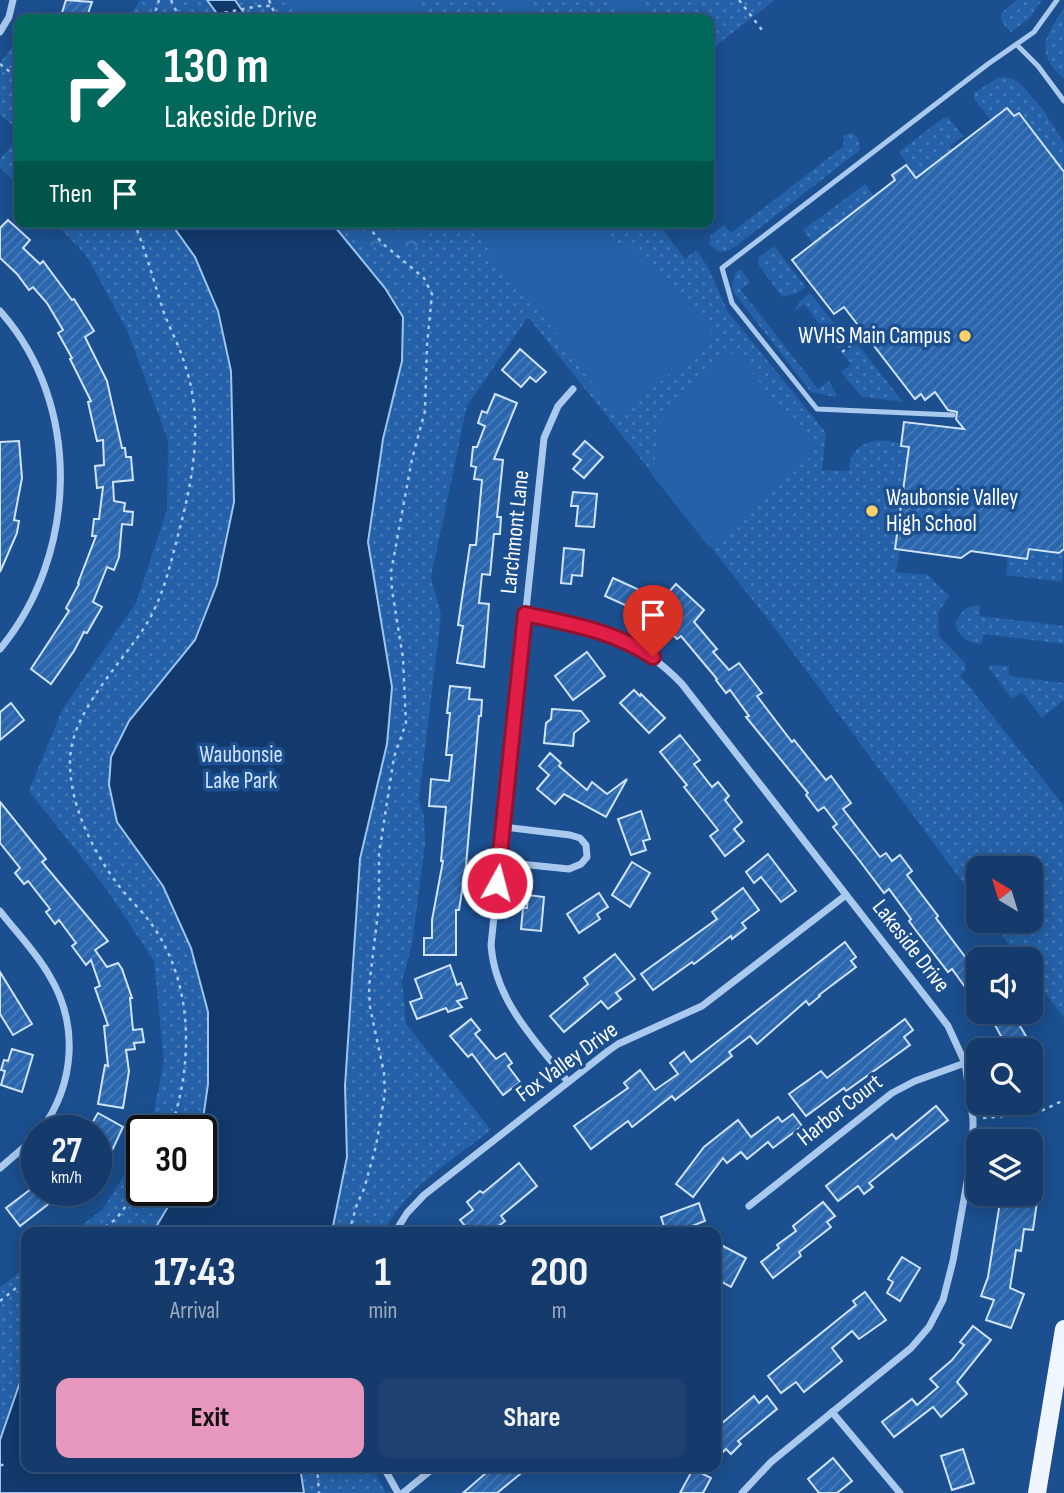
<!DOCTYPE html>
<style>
body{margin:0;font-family:"Sofia Sans Condensed",sans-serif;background:#1d4271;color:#f1f3f6;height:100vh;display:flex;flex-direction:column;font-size:26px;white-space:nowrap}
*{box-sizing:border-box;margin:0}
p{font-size:23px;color:#9dadc1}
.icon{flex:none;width:38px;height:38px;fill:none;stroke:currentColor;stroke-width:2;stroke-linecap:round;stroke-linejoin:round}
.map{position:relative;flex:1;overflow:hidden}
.panel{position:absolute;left:21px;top:1227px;width:700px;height:245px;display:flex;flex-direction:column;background:#143b6b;border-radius:14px;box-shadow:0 4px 18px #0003,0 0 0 2px #33557e}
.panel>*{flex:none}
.guide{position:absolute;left:14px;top:14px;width:700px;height:214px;border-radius:14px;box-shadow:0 4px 18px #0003,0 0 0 2px #33557e;background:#00695c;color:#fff;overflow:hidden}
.needle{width:46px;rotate:322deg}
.controls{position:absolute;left:966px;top:856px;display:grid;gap:14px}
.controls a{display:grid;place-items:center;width:77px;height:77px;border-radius:14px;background:#143b6b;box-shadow:0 4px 18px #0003,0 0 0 2px #33557e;font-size:35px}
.speed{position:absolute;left:21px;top:1115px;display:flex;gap:14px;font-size:35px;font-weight:700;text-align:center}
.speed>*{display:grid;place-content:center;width:91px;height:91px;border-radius:50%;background:#143b6b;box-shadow:0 4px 18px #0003,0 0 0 2px #33557e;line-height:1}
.speed small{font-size:18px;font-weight:400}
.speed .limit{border:4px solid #111;border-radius:10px;background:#fff;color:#111}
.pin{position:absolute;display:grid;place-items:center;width:60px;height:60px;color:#fff;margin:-72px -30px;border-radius:50% 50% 50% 0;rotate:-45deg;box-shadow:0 0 7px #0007}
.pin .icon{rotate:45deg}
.me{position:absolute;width:77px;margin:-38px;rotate:7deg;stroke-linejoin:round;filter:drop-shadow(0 0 5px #0008)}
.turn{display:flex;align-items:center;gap:24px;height:147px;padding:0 35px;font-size:32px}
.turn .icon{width:91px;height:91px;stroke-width:2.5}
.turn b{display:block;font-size:49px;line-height:60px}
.then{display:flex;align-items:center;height:66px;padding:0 35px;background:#0003;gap:14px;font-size:26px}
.eta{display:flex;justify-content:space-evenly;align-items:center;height:119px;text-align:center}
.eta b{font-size:42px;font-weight:700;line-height:49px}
.button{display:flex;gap:14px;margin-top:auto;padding:14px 35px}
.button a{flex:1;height:80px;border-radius:14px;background:#e797bd;color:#111;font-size:28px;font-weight:700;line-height:80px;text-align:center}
.button a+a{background:#1d4271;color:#f1f3f6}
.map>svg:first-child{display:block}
.grass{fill:url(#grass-dots)}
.forest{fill:url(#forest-crowns)}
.garden{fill:#2461a8}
.water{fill:#123a6d;stroke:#9cc4f0;stroke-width:2}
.building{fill:url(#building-hatch);stroke:#cfe3fa;stroke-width:2}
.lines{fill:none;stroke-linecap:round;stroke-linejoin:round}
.path{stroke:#a9c9ee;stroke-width:2.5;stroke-dasharray:3.5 5;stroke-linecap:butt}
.service{stroke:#a9c9ee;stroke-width:5}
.minor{stroke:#a9c9ee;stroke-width:7}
.primary{stroke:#f0f6ff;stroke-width:18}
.route-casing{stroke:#92132f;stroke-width:18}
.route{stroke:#e11d48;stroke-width:12}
.poi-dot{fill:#ffd166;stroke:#1b4f8f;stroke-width:2.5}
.labels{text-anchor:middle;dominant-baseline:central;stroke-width:7;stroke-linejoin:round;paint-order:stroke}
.poi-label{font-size:23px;fill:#fff;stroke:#1b4f8f;text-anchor:end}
.street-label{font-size:23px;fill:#fff;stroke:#1b4f8f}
.park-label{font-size:23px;fill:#cfe3fa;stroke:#1b4f8f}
</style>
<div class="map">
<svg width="1064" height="1493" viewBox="0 0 1064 1493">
<defs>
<pattern id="grass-dots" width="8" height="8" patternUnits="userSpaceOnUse" patternTransform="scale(1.75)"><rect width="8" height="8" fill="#2461a8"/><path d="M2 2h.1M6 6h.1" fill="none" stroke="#4579b5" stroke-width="1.8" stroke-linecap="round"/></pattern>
<pattern id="forest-crowns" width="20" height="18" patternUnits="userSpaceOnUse" patternTransform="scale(1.75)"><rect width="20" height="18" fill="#2461a8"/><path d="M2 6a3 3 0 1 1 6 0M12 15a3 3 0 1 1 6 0" fill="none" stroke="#4579b5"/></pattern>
<pattern id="building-hatch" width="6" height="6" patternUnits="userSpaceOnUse" patternTransform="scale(1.75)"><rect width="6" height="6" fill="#2a66ad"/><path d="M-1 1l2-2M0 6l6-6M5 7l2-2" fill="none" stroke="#4a7db9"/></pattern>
</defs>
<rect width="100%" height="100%" fill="#1b4f8f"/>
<g class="grass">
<path d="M140 0H775L709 51V19H128Z"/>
<path d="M1018 0H1042L1029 19 1011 32C993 15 1001 12 1018 0Z"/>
<path d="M1064 8V79C1034 52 1045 37 1064 8Z"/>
<path d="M19 37V131L0 114V63Z"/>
<path d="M999 77 1010 78 1020 83 1044 111 1064 143V172L1019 113 1014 116 991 120 974 99V93Z"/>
<path d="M948 117 963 136 950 146 953 150 916 178 899 152 943 118Z"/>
<path d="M850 133 858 137 860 150 735 247 725 252 717 251 709 244 710 236 724 225 731 233 844 146 843 136Z"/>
<path d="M19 137V186L0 167V159Z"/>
<path d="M865 184 874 196 813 243 803 230Z"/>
<path d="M54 222H657L685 259 696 250 708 267 728 312 826 433 822 470 849 471C850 438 883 435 909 447L895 549 900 550 896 572 928 575 949 596 938 613 939 636 965 663 966 670 960 675 1064 806V1018L1031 974V959H1020L991 921 1031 920V868H978V903L771 623 528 317 467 406 431 577 441 615 419 800 424 817 425 845 412 944 402 981 406 1024 491 1130C454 1159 405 1188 384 1232H73L103 1209 142 1147V1190H201V1130H150L164 1062 154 961 105 887 29 791 62 710 136 603 167 510 168 440 127 330 86 255Z"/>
<path d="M774 246 806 287 795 294 782 297 758 264V258Z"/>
<path d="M741 270 749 280V283L741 290 818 389 829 381 837 396 835 397 811 392 734 293C731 285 733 278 737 271Z"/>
<path d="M810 293 832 321 853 338 839 349 804 304 794 312 799 302Z"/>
<path d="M857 343 903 402 862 397 841 372 851 364 843 354Z"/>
<path d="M1029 549H1064L1062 582 1006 575 1008 556Z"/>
<path d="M978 605H980V616L1064 626V644L983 634 982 643 979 644C966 642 959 636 955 624 960 613 965 606 978 605Z"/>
<path d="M990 665 1009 666V676L1064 683V700L1042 718 1022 692 1012 699 989 668Z"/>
<path d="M26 1267V1466L372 1467 386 1493H0V1287Z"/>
</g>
<path class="forest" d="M333 222H427C423 231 419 247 411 252 391 263 349 233 333 222Z"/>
<g class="garden">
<path d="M286 0H417L432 19H302Z"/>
<path d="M499 0H528L543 19H514Z"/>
<path d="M619 0H642L657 19H628L615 3Z"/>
<path d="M466 222H597L621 252 633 242 712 330 709 341 620 416 575 362 570 350Z"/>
<path d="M734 351 813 447 811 456 709 547 652 475 663 411Z"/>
</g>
<g class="water">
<path d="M207 0H235L248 19H221Z"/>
<path d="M170 222H331L385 288 403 317 402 361 383 439 368 542 392 687 387 744 360 859 345 1086 347 1157 333 1226 329 1232H153L178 1190H201V1133L208 1084V1012L191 948 163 886 117 822 109 785 111 757 129 721 195 640 217 584 234 502 231 371 218 311 195 257Z"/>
<path d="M26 1365V1466L300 1467 304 1493H0V1440Z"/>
</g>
<g class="building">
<path d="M66 0 92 2 86 19H60Z"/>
<path d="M1007 108 1014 116 1019 113 1064 172V549L1059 553 1029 549 1027 559 971 551 961 558 895 549 909 447 901 446 904 422 964 429 956 419 957 412 948 410 935 392 925 400 921 394 915 399 844 307 834 314 792 260 895 180 892 175 906 165 916 178Z"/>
<path d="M8 220 30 240 23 248 40 264 43 261 72 300 74 299 94 331 85 337 107 381 122 448H125L126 457H131L133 480 113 482 114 501 125 503 124 511 133 512 132 525 122 524 119 557 114 570 107 567 93 602 102 607 87 633 84 632 74 651 51 684 31 669 69 611 66 608 79 584 78 583 96 536H92L94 519H99L103 487 97 488 95 466 104 465 103 440 97 441 88 402 91 401 70 359 72 358 58 333 63 330 47 303 33 287 29 290 17 274 0 258V228Z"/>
<path d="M520 349 546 372 536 382 530 377 521 387 502 370Z"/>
<path d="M495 394 517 403 494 459 503 460 497 517H501L500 534H494L490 575 482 574 479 603 489 604 484 667 457 663 463 626 458 625 470 545H476L482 480 474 479 476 467 471 466 473 447H477L485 426 478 423 482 411 487 413Z"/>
<path d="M19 441 22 478 14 520 19 521 17 533 0 572V442Z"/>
<path d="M585 441 603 457 584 478 573 469 581 460 573 454Z"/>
<path d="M573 492 597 494 594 527 576 526 578 506H571Z"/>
<path d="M564 548 584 550 582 576 572 575 571 584 561 583Z"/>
<path d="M613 578 646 593 638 611 605 596Z"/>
<path d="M676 584 704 610 694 622 717 649 713 652 729 670 739 663 762 693 757 696 792 742 794 740 826 780 831 776 851 803 843 809 880 857 886 853 892 861 900 855 912 871 907 875 938 916 936 918 972 966 978 962V1005L952 969 948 972 917 932 909 921 911 919 889 889 884 893 859 860 833 827 837 824 824 807 818 811 806 795 808 793 746 717 749 716 730 690 726 693 716 680 717 679 681 636 677 639 666 628 674 620 657 605Z"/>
<path d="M587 652 605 676 573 700 555 676Z"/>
<path d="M450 686 470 688 469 699 482 700 481 716H479L466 866 459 910H456V955H424V938H432V920L443 861H441L446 807 429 806 431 779 449 781 452 755H446L450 713H447Z"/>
<path d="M634 690 640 696 641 694 665 718 649 733 620 703Z"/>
<path d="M11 703 24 720 0 740V712Z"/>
<path d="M552 709 581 711 589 721 574 733 573 746 544 743 546 723 551 719Z"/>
<path d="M680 735 700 760 694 764 712 787 718 782 729 796 725 800 742 822 734 829 744 841 725 856 710 836 718 830 684 787 687 785 660 752Z"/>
<path d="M550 753 561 763 559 766 587 790 592 782 607 794 627 779 606 817 564 794 555 804 537 789 549 775 539 766Z"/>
<path d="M0 802 46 859 42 862 108 941 95 950 107 967 118 963 122 969 132 998H130L133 1030 142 1029 144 1042 134 1043 135 1049 126 1050 129 1071 123 1108 98 1104 105 1065 108 1066 104 1026 108 1025 95 988 100 986 91 960 86 965 72 946 76 943 59 920 55 924 46 912 50 909 28 881 24 884 15 873 20 868 0 843Z"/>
<path d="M641 811 650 839 643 841 646 850 631 855 618 819Z"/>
<path d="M768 854 796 891 781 902 761 877 754 883 746 872Z"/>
<path d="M632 862 650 873 630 907 612 895Z"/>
<path d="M743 888 759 910 742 923 746 928 732 939 731 936 694 964 692 962 653 990 641 974 717 919 712 912Z"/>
<path d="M599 893 608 907 597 914 600 919 579 933 567 914Z"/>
<path d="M528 895 544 897 541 931 521 929 523 908H527Z"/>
<path d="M845 942 856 957 851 961 856 967 819 995 820 996 809 1005 806 1001 757 1044 750 1036 729 1052 732 1056 675 1100 672 1096 632 1127 628 1121 591 1149 574 1126 628 1088 624 1083 640 1070 655 1090 678 1074 670 1063 684 1052 691 1062Z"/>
<path d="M615 954 635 979 616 993 621 999 608 1009 601 1001 564 1032 550 1016 588 984 584 978Z"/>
<path d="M450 965 457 985 461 983 467 998 457 1001 462 1007 448 1012 446 1008 417 1019 410 1002 422 998 415 979Z"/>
<path d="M0 972 32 1024 13 1035 0 1014Z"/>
<path d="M988 1012H1012L1027 1038 1008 1049Z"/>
<path d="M471 1019 480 1030 475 1034 496 1059 505 1053 512 1063 508 1066 520 1082 503 1095 472 1054 468 1057 450 1036Z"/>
<path d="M905 1019 913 1030 904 1037 910 1045 846 1091 844 1088 806 1116 789 1094 821 1071 827 1078Z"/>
<path d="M12 1049 33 1055 22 1092 1 1085 5 1071 1 1070 4 1060 8 1061Z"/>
<path d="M936 1106 948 1120 869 1183 873 1187 864 1194 858 1186 838 1201 826 1186 892 1134 896 1139Z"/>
<path d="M98 1113 123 1127 109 1157 96 1149V1130H88Z"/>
<path d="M793 1114 802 1126 773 1148 768 1142 747 1159 741 1152 727 1163 723 1158 693 1197 676 1184 704 1147 738 1120 751 1137 778 1117 782 1122Z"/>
<path d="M1031 1149 1042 1151 1036 1181 1031 1180Z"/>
<path d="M519 1163 537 1186 501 1216 505 1221 491 1232H470L460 1220 473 1210 467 1202 480 1191 483 1193Z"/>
<path d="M35 1186 37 1190H81L66 1203 59 1196 20 1226 6 1208Z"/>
<path d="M1018 1194 1038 1195 1033 1230 1024 1229 1021 1251 1016 1250 1010 1288 1024 1294 1011 1328 986 1320 994 1300 981 1296 988 1277 1000 1202 1010 1204 1011 1196 1017 1197Z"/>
<path d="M823 1202 835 1216 827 1222 831 1227 799 1252 801 1256 773 1278 761 1262 779 1248 777 1245 796 1231 793 1226Z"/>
<path d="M699 1203 705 1221 689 1227 691 1232H666L661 1217Z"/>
<path d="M721 1245 746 1258 731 1287 716 1279V1255Z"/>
<path d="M902 1257 920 1268 900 1301 887 1293 893 1282 888 1279Z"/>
<path d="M865 1292 886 1320 859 1339 852 1331 832 1348 842 1361 804 1392 796 1382 781 1393 768 1376 856 1305 853 1301Z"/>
<path d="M973 1326 991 1340 957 1382 967 1394 941 1417 933 1407 894 1437 882 1422 912 1399 917 1405 938 1387 930 1379 952 1360 964 1345 960 1342Z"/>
<path d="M754 1396 759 1403 767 1396 777 1409 738 1441 741 1444 731 1454 726 1449 716 1459V1418L721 1424Z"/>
<path d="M963 1449 974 1483 952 1490 941 1456Z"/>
<path d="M833 1458 852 1481 837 1493H819L808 1479Z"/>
<path d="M494 1466H530L497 1493H463Z"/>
<path d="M693 1469 711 1478 703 1493H680Z"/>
</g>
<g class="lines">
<g class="path">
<path d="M171 0 180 19"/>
<path d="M269 0 277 19"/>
<path d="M739 0 762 30"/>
<path d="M153 19 159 0"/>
<path d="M191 19 259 6H271"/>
<path d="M0 64 19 79"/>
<path d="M134 222C146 252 154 282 164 313 170 329 179 345 184 362 205 421 193 480 177 539 169 570 162 600 144 628 119 666 71 713 70 760 69 804 93 852 119 886 129 899 141 910 150 922 194 981 194 1065 170 1130"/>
<path d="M842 352 858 340"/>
<path d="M983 1118 1037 1113 1064 1100"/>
<path d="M98 1232 116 1219 142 1185"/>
<path d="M349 1232 357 1204 364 1189 376 1146 385 1093 384 1073 370 1007 369 987 379 904V854L394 757 406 723 403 658 392 590 391 572 412 459 425 411 427 345 432 294 424 278 383 244 364 222"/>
<path d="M0 1301 26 1280"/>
<path d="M0 1465H8"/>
<path d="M317 1466 319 1493"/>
</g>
<g class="service">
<path d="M1017 45 1038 66 1064 101"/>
<path d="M953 415 817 409 732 303 722 268 988 64 1034 32 1057 0"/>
</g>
<g class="minor">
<path d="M0 32 9 17 13 0"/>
<path d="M0 311C83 404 78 555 0 649"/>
<path d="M525 614C591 628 633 633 682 684L935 1009 948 1026 965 1063 973 1119V1148L953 1261 943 1300 929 1327 911 1348 771 1462 742 1493"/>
<path d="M500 862 569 869 581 864 587 857 586 845 580 838 570 835 504 827"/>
<path d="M0 911C16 932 36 952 49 975 79 1024 75 1084 41 1130"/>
<path d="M568 1082C535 1040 495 1001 491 945L544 438 558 406 573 389"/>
<path d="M0 1168 37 1136"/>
<path d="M749 1206 892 1093 915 1081 965 1063"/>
<path d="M395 1232 407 1213 424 1195 608 1051 618 1044 702 1006 846 895"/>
<path d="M832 1412 900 1493"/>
<path d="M383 1466 398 1493"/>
<path d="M403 1493 436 1466"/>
</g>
<path class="primary" d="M1037 1493 1064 1329"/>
</g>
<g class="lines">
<g class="route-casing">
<path id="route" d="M497 883 525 614C571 624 614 631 653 657"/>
</g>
<use href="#route" class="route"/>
</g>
<g class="poi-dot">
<circle cx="965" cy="336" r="7"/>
<circle cx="872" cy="511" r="7"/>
</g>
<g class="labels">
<g class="poi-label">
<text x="951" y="336">WVHS Main Campus</text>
<text x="886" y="498" text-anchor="start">Waubonsie Valley<tspan x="886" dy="26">High School</tspan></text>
</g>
<g class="street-label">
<text transform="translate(515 532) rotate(-84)">Larchmont Lane</text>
<text transform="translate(911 946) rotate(52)">Lakeside Drive</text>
<text transform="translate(567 1062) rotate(-36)">Fox Valley Drive</text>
<text transform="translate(840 1110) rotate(-38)">Harbor Court</text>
</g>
<g class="park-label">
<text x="241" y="755">Waubonsie<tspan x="241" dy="26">Lake Park</tspan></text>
</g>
</g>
</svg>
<div class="controls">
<a><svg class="needle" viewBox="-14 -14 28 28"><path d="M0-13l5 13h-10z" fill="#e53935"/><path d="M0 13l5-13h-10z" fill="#9dadc1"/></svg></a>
<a><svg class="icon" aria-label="sound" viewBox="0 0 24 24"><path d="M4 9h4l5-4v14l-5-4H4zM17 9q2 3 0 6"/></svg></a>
<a><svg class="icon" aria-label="search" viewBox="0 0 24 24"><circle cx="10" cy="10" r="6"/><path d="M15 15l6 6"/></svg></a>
<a><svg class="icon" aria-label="layers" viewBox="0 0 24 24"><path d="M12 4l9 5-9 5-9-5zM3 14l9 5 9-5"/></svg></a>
</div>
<div class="speed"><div>27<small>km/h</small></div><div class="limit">30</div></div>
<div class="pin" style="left:653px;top:657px;background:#d93025"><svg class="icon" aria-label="arrive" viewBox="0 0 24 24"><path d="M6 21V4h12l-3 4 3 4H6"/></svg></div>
<svg class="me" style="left:497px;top:883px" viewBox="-20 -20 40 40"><circle r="17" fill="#e11d48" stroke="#fff" stroke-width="3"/><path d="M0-11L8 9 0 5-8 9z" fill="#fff"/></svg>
<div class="guide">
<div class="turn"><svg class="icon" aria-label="right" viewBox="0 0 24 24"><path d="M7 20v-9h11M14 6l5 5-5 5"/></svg><div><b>130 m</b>Lakeside Drive</div></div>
<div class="then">Then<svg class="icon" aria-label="arrive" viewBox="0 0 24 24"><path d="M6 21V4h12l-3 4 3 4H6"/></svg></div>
</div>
<section class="panel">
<div class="eta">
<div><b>17:43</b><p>Arrival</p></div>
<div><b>1</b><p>min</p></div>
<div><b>200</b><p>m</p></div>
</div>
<div class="button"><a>Exit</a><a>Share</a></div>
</section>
</div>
